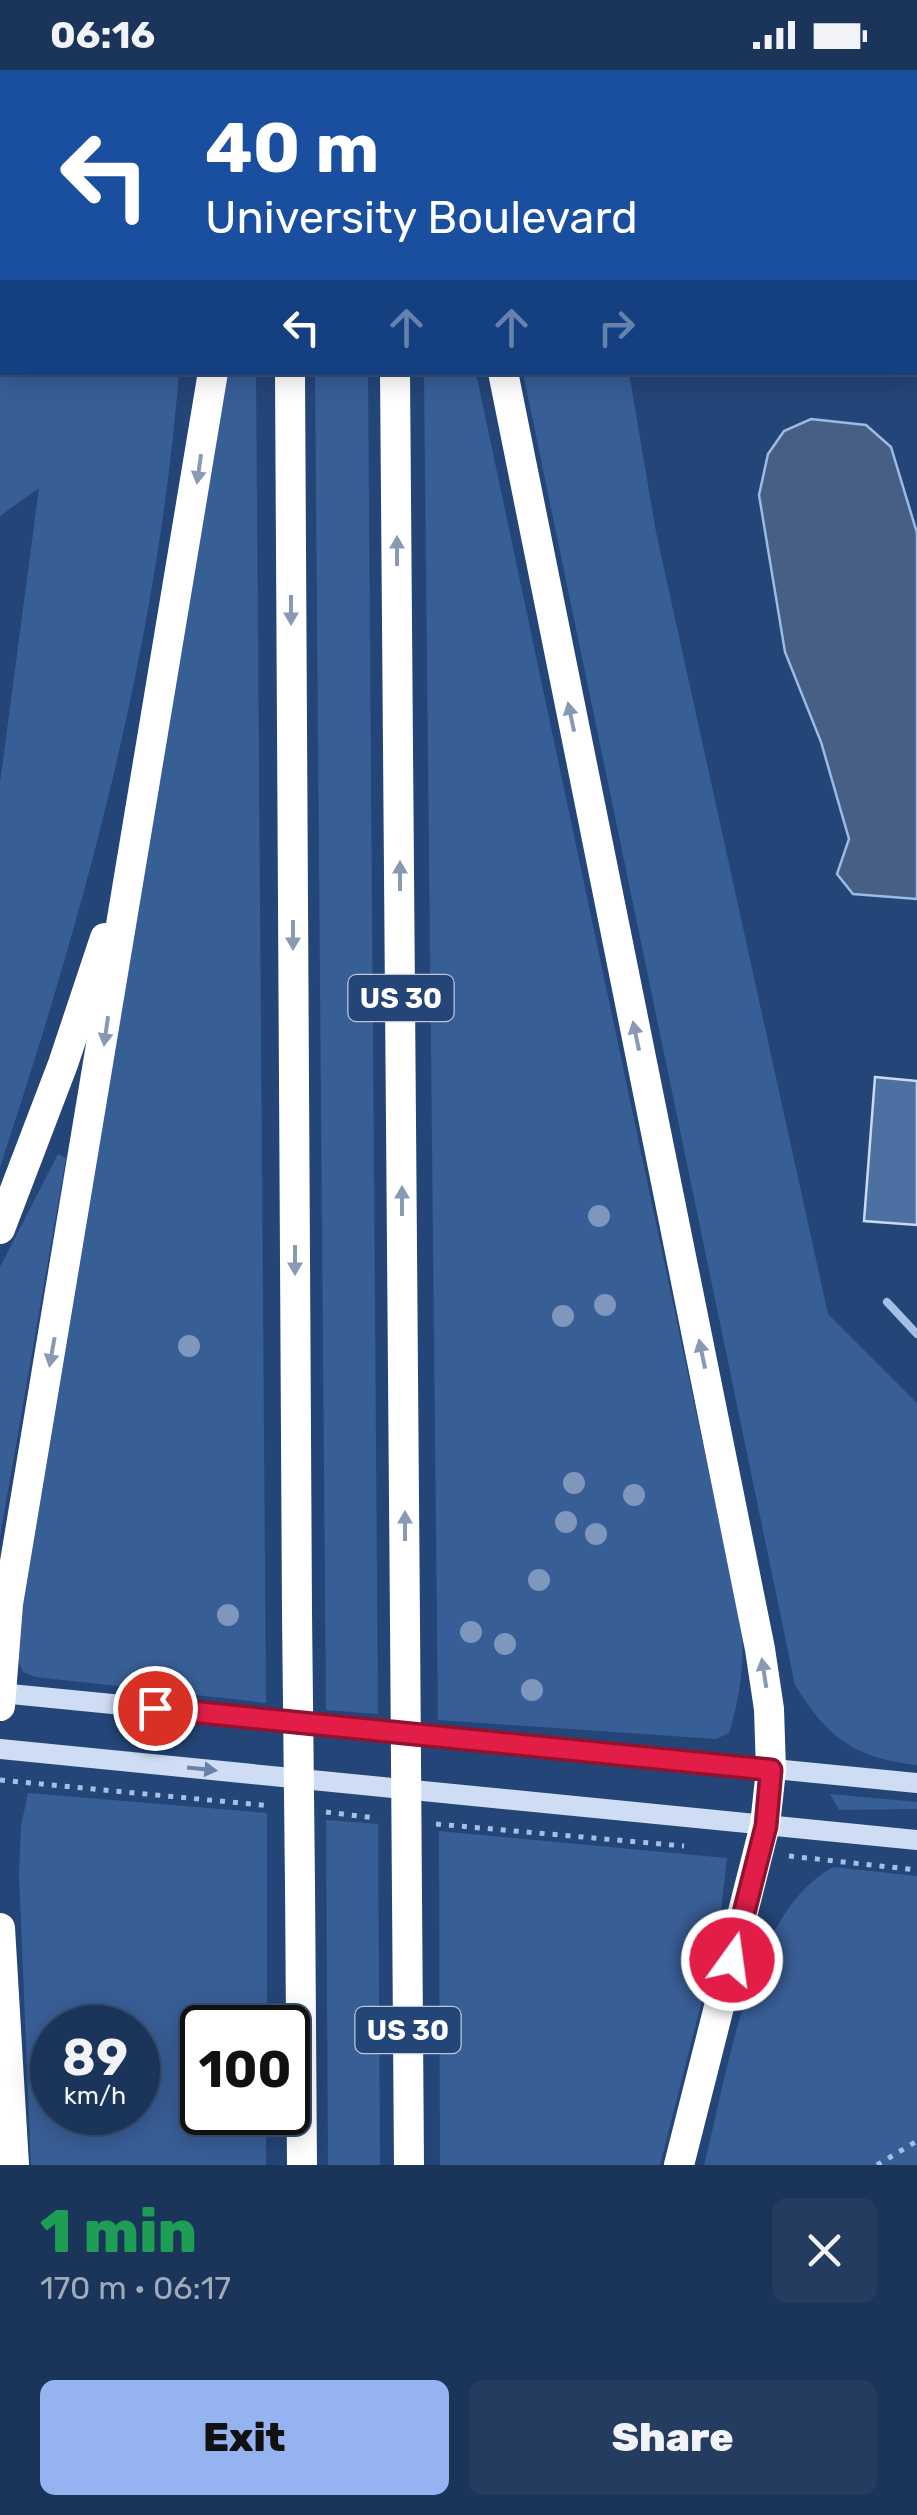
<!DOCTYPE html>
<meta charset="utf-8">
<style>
body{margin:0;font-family:Rubik,sans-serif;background:#243c60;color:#f1f3f6;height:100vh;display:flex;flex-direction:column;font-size:38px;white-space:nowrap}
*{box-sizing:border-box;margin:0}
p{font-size:32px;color:#a0aabb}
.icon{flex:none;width:55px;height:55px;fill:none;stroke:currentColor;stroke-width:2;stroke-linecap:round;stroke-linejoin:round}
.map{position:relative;height:2095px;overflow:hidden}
.drawer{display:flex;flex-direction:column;background:#1b345a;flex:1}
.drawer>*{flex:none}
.guide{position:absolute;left:0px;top:0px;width:918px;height:305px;box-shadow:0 5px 25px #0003,0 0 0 2px #394f70;background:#1a4fa0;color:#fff;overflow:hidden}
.speed{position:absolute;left:30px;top:1935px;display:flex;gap:20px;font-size:50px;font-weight:700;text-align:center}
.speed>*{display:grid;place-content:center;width:130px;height:130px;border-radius:50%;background:#1b345a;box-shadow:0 5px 25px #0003,0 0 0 2px #394f70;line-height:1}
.speed small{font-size:25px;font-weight:400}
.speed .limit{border:5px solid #111;border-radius:15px;background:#fff;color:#111}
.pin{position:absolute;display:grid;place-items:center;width:85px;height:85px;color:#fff;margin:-42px;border:5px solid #fff;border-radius:50%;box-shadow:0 2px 10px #0007}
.me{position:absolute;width:110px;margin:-55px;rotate:14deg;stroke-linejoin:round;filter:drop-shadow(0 0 8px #0008)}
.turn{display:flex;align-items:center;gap:35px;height:210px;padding:0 40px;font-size:45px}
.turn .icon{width:130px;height:130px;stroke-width:2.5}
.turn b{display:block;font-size:70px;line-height:85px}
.lanes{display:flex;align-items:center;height:95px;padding:0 40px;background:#0003;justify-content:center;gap:50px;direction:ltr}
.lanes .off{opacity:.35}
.round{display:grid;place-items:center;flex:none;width:105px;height:105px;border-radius:15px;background:#243c60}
.summary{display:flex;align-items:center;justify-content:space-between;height:170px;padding:0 40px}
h1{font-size:60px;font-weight:800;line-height:75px;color:#1e9e55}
.button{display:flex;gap:20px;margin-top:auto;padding:20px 40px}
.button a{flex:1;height:115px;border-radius:15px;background:#95b2f1;color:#111;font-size:40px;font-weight:800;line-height:115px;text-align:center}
.button a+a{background:#243c60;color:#f1f3f6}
.status{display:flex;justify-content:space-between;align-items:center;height:70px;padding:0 50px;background:#1b345a;direction:ltr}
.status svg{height:28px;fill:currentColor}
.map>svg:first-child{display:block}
.green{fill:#385e96;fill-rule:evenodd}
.water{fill:#475f85;stroke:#9bbae4;stroke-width:2.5}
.building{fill:#4d70a2;stroke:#c9daf3;stroke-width:2.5}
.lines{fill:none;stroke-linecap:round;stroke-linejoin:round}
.path{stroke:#a6bfe4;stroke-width:5;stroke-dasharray:5 8;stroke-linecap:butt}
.service{stroke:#a6bfe4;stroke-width:8}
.secondary{stroke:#cfddf4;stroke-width:20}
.motorway{stroke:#fff;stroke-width:30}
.motorway-bridge{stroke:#fff;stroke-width:30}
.tree{fill:#7f97bc}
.oneway{fill:#8799b5}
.oneway2{fill:#6882aa}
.route-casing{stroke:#92132f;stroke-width:25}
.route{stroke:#e11d48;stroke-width:18}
.labels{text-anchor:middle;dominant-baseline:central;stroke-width:8;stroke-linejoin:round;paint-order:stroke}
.shield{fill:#244578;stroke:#bdc7d6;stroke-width:2.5}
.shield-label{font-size:28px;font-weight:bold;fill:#fff}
</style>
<div class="status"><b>06:16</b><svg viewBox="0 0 49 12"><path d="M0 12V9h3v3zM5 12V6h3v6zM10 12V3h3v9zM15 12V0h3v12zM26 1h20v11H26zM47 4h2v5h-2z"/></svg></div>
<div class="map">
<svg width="917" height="2095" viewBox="0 0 917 2095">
<rect width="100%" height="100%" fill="#244578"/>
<g class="green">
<path d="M0 27 2 302 179 303C157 576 86 837 0 1097V713L39 418 0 446Z"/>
<path d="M220 303H256L266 1633 36 1607 23 1602 17 1588 20 1519Z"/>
<path d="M315 303H368L378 1644 326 1640Z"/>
<path d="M424 303H476L742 1559C744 1596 740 1627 729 1663L716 1669 438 1650Z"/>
<path d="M523 303H629L656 462 828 1244 917 1333V1695C854 1688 828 1668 795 1615Z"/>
<path d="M58 1084 66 1088 0 1467V1197Z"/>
<path d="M28 1723 267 1743V1957L202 1958V2042L266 2043V2095H31L19 1803 21 1756ZM52 1958H138V2042H52Z"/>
<path d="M830 1724 917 1732V1739L839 1740Z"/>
<path d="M326 1750 378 1754 380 2095H328Z"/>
<path d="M439 1761 727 1788 718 1867 660 2095H440Z"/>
<path d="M833 1797 917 1806V2095H704C727 2008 748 1844 833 1797Z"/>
</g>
<path class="water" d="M811 349 866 355 891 377 917 463V829L853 824 837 804 849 769 821 672 785 582 759 425 768 384 784 361Z"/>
<g class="building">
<path d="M739 0H895L896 2H738Z"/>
<path d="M875 1007 917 1011V1155L864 1151Z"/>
</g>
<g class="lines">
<g class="path">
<path d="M0 1710 271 1736"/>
<path d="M326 1742 375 1748"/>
<path d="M436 1754 684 1776"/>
<path d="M789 1786 917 1800"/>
<path d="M877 2095 917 2071"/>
</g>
<path class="service" d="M887 1232 917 1264"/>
<g class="secondary">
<path d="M0 1623 917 1713"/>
<path d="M0 1679 917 1770"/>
</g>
<g class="motorway">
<path d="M288 0V2"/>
<path d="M392 0V2"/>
<path d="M457 0V2"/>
<path d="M234 2 235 0"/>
<path d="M290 302 297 1543"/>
<path d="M395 302 405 1554"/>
<path d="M503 302 760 1579 769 1639 771 1700 765 1755 679 2095"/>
<path d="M0 1159 63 994 105 868"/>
<path d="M0 1636 8 1534 213 302"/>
<path d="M300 1815 302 2095"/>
<path d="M407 1826 409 2095"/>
<path d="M0 1858 14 2095"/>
</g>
<g class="motorway-bridge">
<path d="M297 1543 300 1815"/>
<path d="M405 1554 407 1826"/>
</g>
</g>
<g class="tree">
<circle cx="599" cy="1146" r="11"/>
<circle cx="605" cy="1235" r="11"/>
<circle cx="563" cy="1246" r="11"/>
<circle cx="189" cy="1276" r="11"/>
<circle cx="574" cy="1413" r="11"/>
<circle cx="634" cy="1425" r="11"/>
<circle cx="566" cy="1452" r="11"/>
<circle cx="596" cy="1464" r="11"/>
<circle cx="539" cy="1510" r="11"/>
<circle cx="228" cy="1545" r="11"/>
<circle cx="471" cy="1562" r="11"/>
<circle cx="505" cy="1574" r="11"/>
<circle cx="532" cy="1620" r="11"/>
</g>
<defs><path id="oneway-solid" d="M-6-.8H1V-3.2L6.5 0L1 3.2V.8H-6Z" transform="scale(2.5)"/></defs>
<g class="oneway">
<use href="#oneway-solid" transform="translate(199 399) rotate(98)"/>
<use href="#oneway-solid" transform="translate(397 481) rotate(-90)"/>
<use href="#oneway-solid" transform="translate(291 540) rotate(90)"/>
<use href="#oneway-solid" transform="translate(571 647) rotate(-102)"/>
<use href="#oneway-solid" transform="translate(400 806) rotate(-90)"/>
<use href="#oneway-solid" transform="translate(293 865) rotate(90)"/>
<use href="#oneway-solid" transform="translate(106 961) rotate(98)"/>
<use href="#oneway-solid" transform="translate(636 966) rotate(-102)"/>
<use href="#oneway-solid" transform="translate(402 1131) rotate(-90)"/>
<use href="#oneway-solid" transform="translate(295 1190) rotate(90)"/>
<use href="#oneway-solid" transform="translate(52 1282) rotate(100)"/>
<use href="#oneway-solid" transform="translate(702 1284) rotate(-102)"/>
<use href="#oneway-solid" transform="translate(405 1456) rotate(-90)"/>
<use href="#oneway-solid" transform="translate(764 1603) rotate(-99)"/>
</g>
<use class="oneway2" href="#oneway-solid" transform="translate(202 1699) rotate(6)"/>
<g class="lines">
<g class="route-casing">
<path id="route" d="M155 1638 771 1700 766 1756 732 1890"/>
</g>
<use href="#route" class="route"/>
</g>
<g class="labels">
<g class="shield">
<rect x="348.5" y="905" width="105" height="46" rx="8"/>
<rect x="355.5" y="1937" width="105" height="46" rx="8"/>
</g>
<g class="shield-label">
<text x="401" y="928">US 30</text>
<text x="408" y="1960">US 30</text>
</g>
</g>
</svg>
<div class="speed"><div>89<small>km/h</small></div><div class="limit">100</div></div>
<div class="pin" style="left:155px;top:1638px;background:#d93025"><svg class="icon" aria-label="arrive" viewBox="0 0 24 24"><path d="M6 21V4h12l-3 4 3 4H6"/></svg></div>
<svg class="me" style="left:732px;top:1890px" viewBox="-20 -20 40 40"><circle r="17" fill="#e11d48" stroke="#fff" stroke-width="3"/><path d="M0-11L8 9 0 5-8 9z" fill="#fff"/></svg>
<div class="guide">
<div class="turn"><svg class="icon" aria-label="left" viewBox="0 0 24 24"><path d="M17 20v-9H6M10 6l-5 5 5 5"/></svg><div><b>40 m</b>University Boulevard</div></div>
<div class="lanes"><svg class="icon" aria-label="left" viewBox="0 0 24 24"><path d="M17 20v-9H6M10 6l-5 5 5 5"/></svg><svg class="icon off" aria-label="ahead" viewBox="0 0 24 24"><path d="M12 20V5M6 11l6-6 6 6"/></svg><svg class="icon off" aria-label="ahead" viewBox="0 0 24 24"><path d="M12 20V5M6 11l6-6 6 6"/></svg><svg class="icon off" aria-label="right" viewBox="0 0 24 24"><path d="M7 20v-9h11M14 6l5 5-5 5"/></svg></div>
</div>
</div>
<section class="drawer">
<div class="summary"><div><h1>1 min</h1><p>170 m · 06:17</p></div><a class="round"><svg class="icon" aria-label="close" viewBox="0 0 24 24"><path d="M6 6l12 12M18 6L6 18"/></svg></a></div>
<div class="button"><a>Exit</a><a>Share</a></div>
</section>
